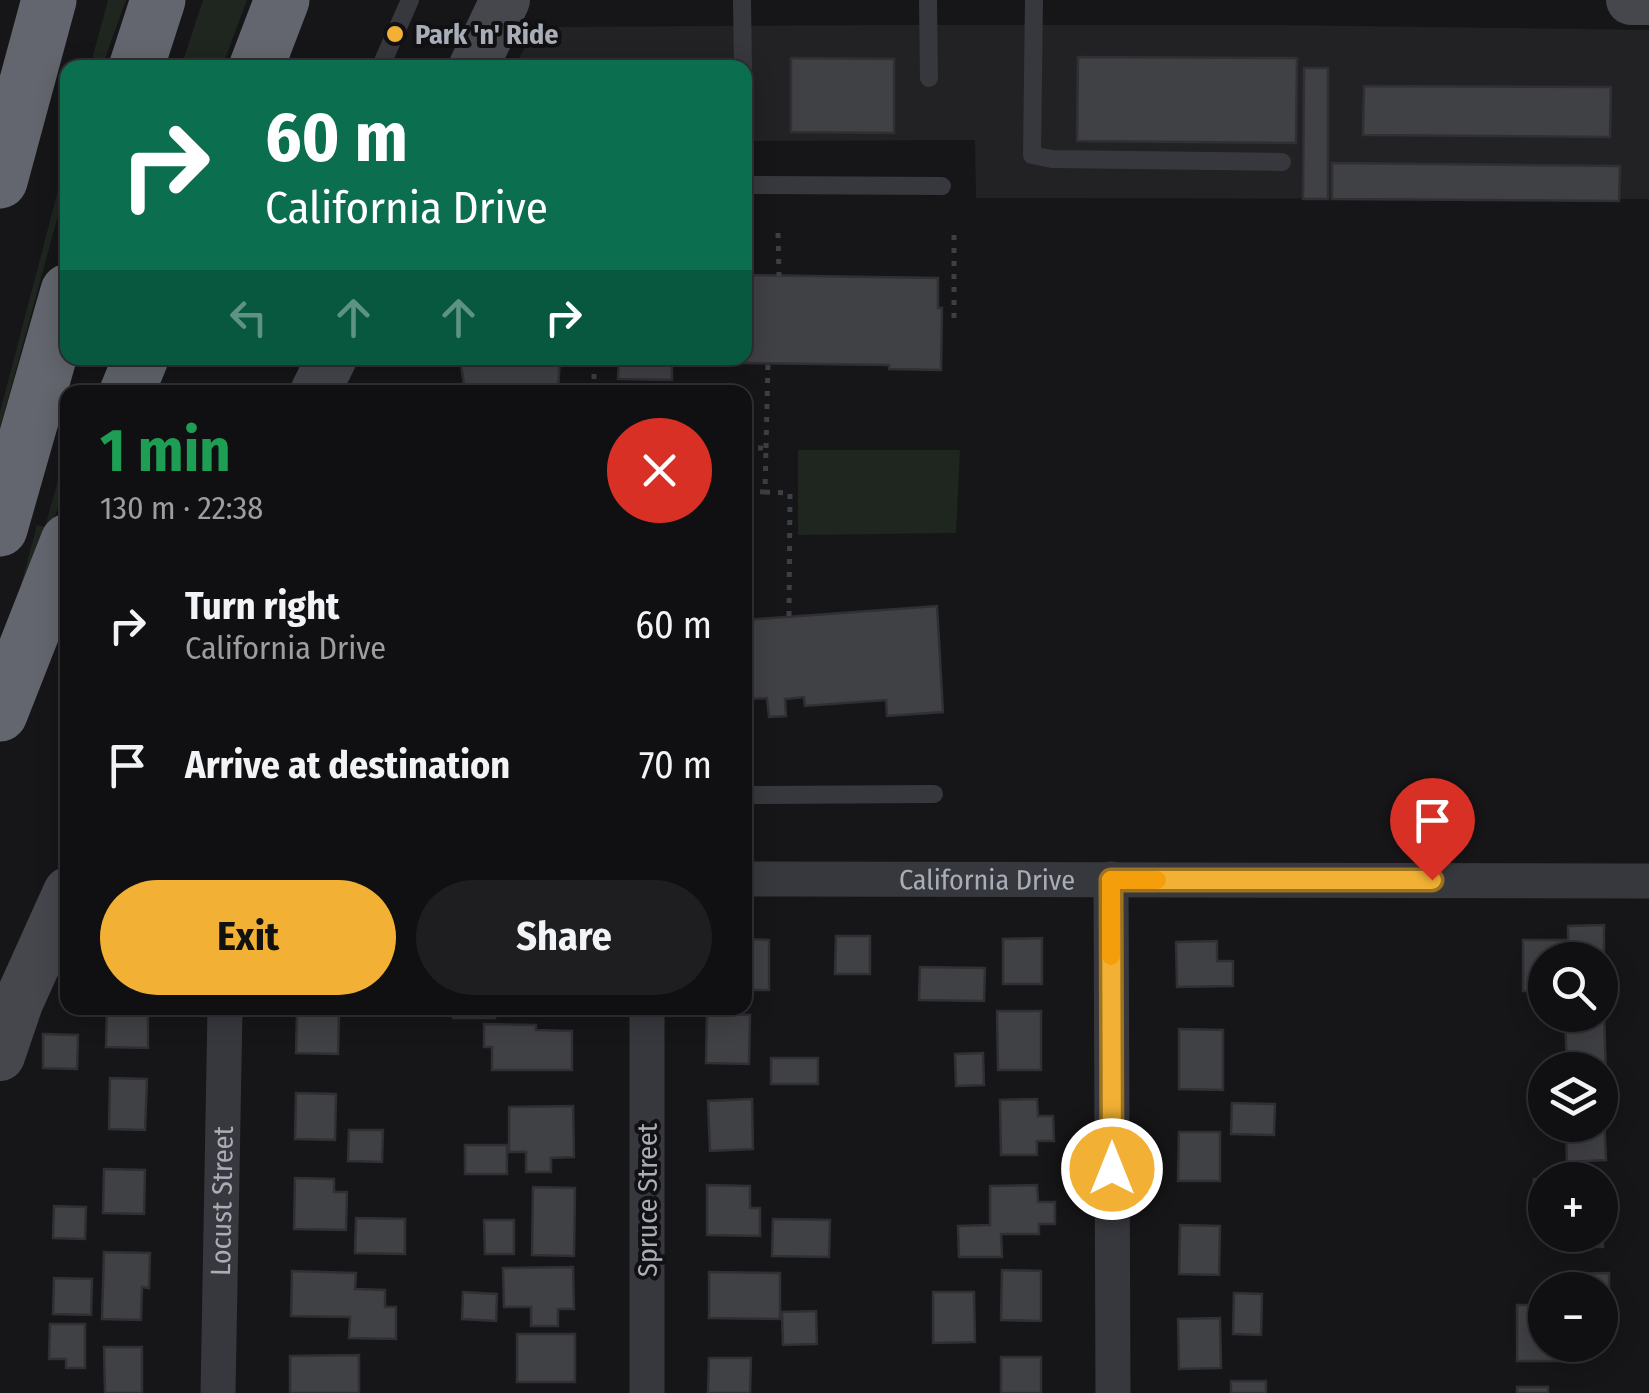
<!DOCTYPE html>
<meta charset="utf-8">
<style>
body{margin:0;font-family:"Fira Sans Condensed",sans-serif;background:#1e1e20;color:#f1f3f6;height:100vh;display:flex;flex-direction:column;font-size:38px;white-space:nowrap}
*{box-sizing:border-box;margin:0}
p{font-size:32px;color:#9c9d9f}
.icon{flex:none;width:55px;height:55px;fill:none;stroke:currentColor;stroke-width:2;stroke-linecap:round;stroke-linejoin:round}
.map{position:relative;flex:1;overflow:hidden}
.drawer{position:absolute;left:60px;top:385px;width:692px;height:630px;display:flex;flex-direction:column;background:#101012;border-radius:20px;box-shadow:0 5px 25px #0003,0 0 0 2px #303032}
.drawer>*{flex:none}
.hud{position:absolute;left:60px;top:60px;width:692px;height:305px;border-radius:20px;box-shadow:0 5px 25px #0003,0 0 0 2px #303032;background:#0b6e4f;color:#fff;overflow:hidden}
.fabs{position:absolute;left:1528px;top:942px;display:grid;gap:20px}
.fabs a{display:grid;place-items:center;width:90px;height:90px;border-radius:50%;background:#101012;box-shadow:0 5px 25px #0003,0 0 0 2px #303032;font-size:50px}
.pin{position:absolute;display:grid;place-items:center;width:85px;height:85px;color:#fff;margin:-102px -42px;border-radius:50% 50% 50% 0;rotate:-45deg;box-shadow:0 0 10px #0007}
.pin .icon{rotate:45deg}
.me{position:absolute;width:110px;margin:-55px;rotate:0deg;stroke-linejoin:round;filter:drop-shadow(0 0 8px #0008)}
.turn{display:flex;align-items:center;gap:35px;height:210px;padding:0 40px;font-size:45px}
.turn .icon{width:130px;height:130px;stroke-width:2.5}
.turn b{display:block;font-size:70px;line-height:85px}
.lanes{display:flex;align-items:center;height:95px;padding:0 40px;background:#0003;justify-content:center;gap:50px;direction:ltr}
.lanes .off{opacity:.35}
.round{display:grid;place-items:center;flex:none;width:105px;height:105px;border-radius:52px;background:#1e1e20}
.summary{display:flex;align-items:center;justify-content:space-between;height:170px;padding:0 40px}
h1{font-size:60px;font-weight:700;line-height:75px;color:#1e9e55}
.cta{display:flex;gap:20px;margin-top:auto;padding:20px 40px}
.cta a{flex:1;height:115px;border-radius:60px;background:#f2b134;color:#111;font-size:40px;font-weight:700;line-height:115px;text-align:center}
.cta a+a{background:#1e1e20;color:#f1f3f6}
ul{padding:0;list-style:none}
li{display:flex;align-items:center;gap:30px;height:140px;padding:0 40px}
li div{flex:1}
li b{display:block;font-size:38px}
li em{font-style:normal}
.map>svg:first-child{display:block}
.built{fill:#222225}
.green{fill:#1e261f}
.building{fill:#404145;stroke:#303034;stroke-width:2.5}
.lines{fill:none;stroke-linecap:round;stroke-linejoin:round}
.path{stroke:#3d3f44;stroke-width:5;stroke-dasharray:5 8;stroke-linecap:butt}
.lane{stroke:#37383d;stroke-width:18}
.street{stroke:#37383d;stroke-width:35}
.secondary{stroke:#45474d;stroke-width:50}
.highway{stroke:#63666e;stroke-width:55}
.route-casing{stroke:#9d7322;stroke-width:25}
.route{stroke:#f2b134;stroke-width:18}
.slow{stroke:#f59e0b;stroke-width:18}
.poi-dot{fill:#f2b134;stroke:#111113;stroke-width:4}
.labels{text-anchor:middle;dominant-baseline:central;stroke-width:8;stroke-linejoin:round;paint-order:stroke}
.poi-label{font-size:28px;font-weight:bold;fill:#a8adb8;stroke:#111113;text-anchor:start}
.street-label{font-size:28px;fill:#a8adb8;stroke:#111113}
</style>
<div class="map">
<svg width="1649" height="1393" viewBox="0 0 1649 1393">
<rect width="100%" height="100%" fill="#161618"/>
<path class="built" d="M889 25H1273L1649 30V199L976 198 975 140 745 141V68H514L530 38 542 29 552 27Z"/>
<g class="green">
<path d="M108 0H126L102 67H90Z"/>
<path d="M203 0H247L222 67H181Z"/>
<path d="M67 156V183L0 428V412Z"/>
<path d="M67 448V483L12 635 8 634 37 525 45 527Z"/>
<path d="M798 450H960L956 533 798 535Z"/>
</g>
<g class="building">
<path d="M1078 57 1297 58 1296 143 1077 141Z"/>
<path d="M791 58 894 59V133L791 132Z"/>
<path d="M571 62 668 63V68H570Z"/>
<path d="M1304 68H1328V199H1303Z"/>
<path d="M1364 86 1611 87 1610 137 1363 135Z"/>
<path d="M1332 163 1620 166 1619 201 1332 199Z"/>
<path d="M749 275 938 278V308H942L941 370 889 369V365L672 362V380L618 379 619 358H745V281H749Z"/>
<path d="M460 358H560L558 392H465Z"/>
<path d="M937 606 943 712 887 716 886 700 805 706 804 697 785 699 786 716 769 717 767 698 745 699V620Z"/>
<path d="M1604 925V991H1600V960H1545V991H1523V940H1568V926Z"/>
<path d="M836 936H870V974H835Z"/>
<path d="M1042 938V984H1003V939Z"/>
<path d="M745 939 769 940V990H745Z"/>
<path d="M1217 941V961H1233V986L1177 987 1176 942Z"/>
<path d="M920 967 985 968 984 1001 919 1000Z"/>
<path d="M107 1008H148V1048L106 1047Z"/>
<rect x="453" y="1008" width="42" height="10"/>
<path d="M297 1011 339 1012 338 1054 296 1053Z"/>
<path d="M997 1011H1041V1070H998Z"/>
<path d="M1600 1013H1604L1606 1075H1600V1070H1567L1565 1015Z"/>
<path d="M707 1014 750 1015 749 1064 706 1063Z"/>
<path d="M484 1024 536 1025V1030L572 1031V1070H492V1047H484Z"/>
<path d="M1179 1029 1223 1030V1090L1179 1089Z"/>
<path d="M43 1034 78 1035 77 1069 43 1068Z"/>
<path d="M983 1053 984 1085 956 1086 955 1054Z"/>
<rect x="771" y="1058" width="47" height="26"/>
<path d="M110 1078 147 1079 145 1130 109 1129Z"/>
<path d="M296 1093 336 1094 335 1140 295 1139Z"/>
<path d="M1600 1095H1603L1606 1160 1567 1162 1566 1125H1600Z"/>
<path d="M752 1099 753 1149 710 1151 708 1101Z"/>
<path d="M1037 1099 1038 1116H1053L1054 1141H1037V1155H1001L1000 1100Z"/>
<path d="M1232 1103 1275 1104 1274 1135 1231 1134Z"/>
<path d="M573 1106 574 1157 551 1158V1172H526V1152H509V1107Z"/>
<path d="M349 1130H383L382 1162 348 1161Z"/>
<path d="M1179 1132H1220V1181H1178Z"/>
<rect x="465" y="1145" width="42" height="29"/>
<path d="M104 1169 145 1170 144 1214 103 1213Z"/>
<path d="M295 1178 334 1179V1192H347L346 1230 294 1229Z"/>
<path d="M1534 1179 1555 1180H1545V1225H1532Z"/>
<path d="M1600 1181H1604L1603 1247 1567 1246V1235H1600Z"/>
<path d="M707 1185 750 1186V1208H760V1236L707 1235Z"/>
<path d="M1037 1185 1038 1202H1055V1224H1039V1234H1001L1002 1257H959L958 1226 990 1225V1186Z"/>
<path d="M533 1187 575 1188 574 1256 532 1255Z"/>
<path d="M54 1206 86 1207 85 1239 53 1238Z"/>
<path d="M356 1218 405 1219V1254L355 1253Z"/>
<path d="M773 1219 830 1220 829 1257 772 1256Z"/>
<path d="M484 1220H514V1254H485Z"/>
<path d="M1180 1225 1220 1226 1219 1275 1179 1274Z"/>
<path d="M104 1252 150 1253 149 1288 142 1287 141 1320 102 1319Z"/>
<path d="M573 1267 574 1309H558V1326H531V1307H504L503 1268Z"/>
<path d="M1002 1270 1041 1271V1321L1001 1320Z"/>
<path d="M292 1271 356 1273 355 1289 385 1290V1307H396V1339L349 1338 350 1317 291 1316Z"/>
<path d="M709 1272 780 1273V1319L709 1318Z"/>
<path d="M1609 1273V1319H1600V1290H1560V1274Z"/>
<path d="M54 1278 92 1279 91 1315 53 1314Z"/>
<path d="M463 1292 497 1294 496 1321 462 1319Z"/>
<path d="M933 1292H974L975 1342 933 1343Z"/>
<path d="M1234 1293 1262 1294 1261 1335 1233 1334Z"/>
<path d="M1517 1305H1545V1345H1561L1562 1361H1517Z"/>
<path d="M816 1311 817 1344 783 1345 782 1312Z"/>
<path d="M1220 1318 1221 1368 1179 1369 1178 1319Z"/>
<path d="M50 1324H85V1368H66V1359H49Z"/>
<rect x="517" y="1334" width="58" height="48"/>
<path d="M104 1347H142V1393H105Z"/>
<path d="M359 1355V1393H290V1356Z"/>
<rect x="1001" y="1357" width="40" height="36"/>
<path d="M709 1358H751L750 1393H708Z"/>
<rect x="1231" y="1381" width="35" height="12"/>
<rect x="1517" y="1387" width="31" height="6"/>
</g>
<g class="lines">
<g class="path">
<path d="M778 233 779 276"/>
<path d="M954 318V234"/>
<path d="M594 392V358"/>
<path d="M745 448H766L765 492 745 491"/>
<path d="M766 448 768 363"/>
<path d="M765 492 790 493 789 617"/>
</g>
<g class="lane">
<path d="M742 0 743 68"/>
<path d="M928 0 929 78"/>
<path d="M1034 0 1032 155 1052 159 1282 162"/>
<path d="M380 68 410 0"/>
<path d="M745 185 942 186"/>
<path d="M745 795 934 794"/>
</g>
<g class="street">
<path id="s1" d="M745 879 1649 881"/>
<path d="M1111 879 1113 1393"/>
<path d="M647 1008V1393"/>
<path id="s2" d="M218 1393 225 1008"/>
</g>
<g class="secondary">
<path d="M1631 0H1649"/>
<path d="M473 68 505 0"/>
<path d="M315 392 332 358"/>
<path d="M0 1056 18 1003 68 892"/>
</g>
<g class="highway">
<path d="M136 68 158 0"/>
<path d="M256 68 282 0"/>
<path d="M0 181 49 0"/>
<path d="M127 392 141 358"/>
<path d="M0 529 68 291"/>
<path d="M0 714 68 541"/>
</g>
</g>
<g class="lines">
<g class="route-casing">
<path id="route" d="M1112 1169 1111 880H1432"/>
</g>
<use href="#route" class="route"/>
<path class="slow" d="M1111 956V880H1157"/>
</g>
<circle class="poi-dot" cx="395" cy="34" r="10"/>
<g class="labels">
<g class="poi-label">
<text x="415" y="34">Park 'n' Ride</text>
</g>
<g class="street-label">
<text stroke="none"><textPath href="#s1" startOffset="242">California Drive</textPath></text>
<text stroke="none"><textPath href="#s2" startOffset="192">Locust Street</textPath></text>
<text transform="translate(647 1200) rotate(-90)">Spruce Street</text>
</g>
</g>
</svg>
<div class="fabs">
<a><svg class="icon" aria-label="search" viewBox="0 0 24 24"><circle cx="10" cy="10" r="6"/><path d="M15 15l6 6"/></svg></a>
<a><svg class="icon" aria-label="layers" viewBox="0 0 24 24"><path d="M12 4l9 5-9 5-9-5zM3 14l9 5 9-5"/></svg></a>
<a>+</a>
<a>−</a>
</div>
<div class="pin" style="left:1432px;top:880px;background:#d93025"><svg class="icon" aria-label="arrive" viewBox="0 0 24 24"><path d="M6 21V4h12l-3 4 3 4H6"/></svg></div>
<svg class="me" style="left:1112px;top:1169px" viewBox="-20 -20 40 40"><circle r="17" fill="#f2b134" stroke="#fff" stroke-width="3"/><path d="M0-11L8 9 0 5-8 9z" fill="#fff"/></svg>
<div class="hud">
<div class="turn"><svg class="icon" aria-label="right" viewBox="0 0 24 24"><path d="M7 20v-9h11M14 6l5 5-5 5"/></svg><div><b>60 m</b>California Drive</div></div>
<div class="lanes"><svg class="icon off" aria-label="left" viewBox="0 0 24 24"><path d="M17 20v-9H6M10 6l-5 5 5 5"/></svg><svg class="icon off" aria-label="ahead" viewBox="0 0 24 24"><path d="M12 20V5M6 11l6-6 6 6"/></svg><svg class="icon off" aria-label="ahead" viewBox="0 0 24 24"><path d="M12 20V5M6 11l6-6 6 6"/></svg><svg class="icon" aria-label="right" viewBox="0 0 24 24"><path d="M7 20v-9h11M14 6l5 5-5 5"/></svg></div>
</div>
<section class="drawer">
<div class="summary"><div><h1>1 min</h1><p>130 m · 22:38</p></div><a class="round" style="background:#d93025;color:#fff"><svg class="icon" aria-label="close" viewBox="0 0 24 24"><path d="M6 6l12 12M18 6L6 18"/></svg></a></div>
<ul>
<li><svg class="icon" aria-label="right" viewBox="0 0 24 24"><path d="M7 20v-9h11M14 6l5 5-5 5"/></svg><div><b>Turn right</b><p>California Drive</p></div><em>60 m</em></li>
<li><svg class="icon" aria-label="arrive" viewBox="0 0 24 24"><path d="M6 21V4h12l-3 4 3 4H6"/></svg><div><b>Arrive at destination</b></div><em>70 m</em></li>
</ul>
<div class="cta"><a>Exit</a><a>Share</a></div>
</section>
</div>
